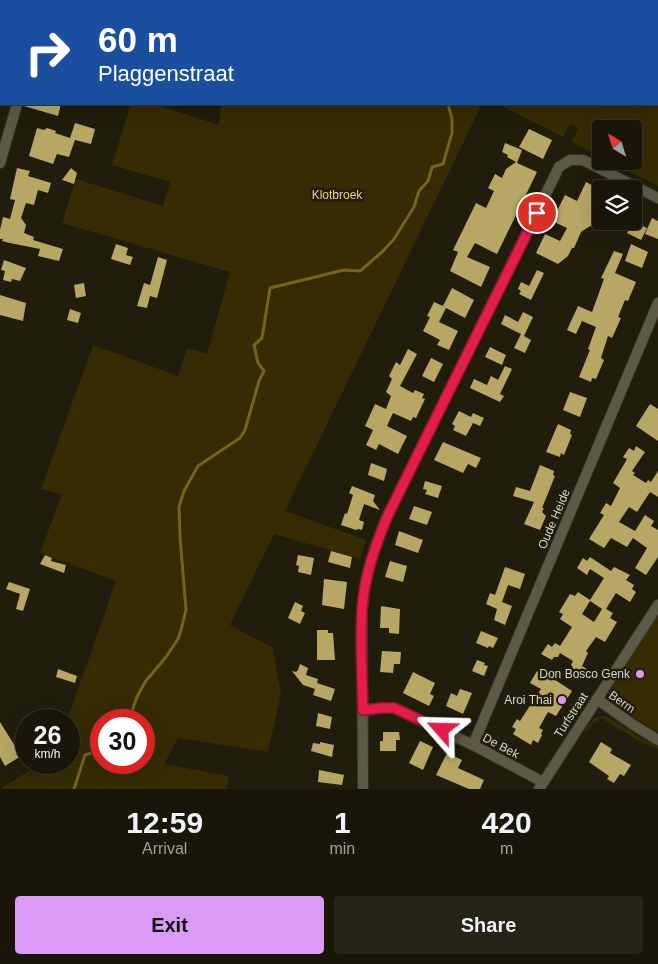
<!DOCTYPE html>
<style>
body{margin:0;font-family:Helvetica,sans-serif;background:#262317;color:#f1f3f6;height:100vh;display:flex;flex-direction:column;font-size:19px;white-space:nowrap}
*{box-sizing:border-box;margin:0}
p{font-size:16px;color:#9f9f9c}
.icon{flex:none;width:28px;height:28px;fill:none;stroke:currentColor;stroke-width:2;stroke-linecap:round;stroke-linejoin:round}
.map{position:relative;height:789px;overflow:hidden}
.panel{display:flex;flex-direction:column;background:#191609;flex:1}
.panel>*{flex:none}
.guide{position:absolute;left:0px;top:0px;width:659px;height:105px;box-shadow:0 5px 20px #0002,0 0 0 1px #37352a;background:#1a4fa0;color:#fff;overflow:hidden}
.needle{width:32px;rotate:322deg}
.buttons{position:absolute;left:592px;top:120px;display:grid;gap:10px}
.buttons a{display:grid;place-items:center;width:50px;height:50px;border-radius:5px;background:#191609;box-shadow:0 5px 20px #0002,0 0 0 1px #37352a;font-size:25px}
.speed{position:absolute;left:15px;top:709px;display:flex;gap:10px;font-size:25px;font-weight:700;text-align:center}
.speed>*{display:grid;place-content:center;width:65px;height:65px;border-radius:50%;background:#191609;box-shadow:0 5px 20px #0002,0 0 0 1px #37352a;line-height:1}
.speed small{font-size:12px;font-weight:400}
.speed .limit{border:8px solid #d22;background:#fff;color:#111}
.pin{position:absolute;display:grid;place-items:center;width:42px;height:42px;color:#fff;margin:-21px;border:2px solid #fff;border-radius:50%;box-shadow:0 1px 5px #0007}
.me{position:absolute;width:55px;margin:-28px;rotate:295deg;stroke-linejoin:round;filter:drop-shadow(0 0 4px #0008)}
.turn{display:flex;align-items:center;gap:18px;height:105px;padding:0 15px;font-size:22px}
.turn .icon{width:65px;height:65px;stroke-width:2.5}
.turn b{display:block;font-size:35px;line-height:42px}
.eta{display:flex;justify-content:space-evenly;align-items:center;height:85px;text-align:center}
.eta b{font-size:30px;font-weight:800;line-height:35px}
.button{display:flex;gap:10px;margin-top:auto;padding:10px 15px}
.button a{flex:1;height:58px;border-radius:5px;background:#dc99f5;color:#111;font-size:20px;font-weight:800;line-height:58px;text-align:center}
.button a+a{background:#262317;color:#f1f3f6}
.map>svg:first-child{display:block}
.green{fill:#352c04;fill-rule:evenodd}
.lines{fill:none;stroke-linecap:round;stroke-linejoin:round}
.stream{stroke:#74641e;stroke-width:3}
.building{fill:#b8a764;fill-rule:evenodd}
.minor-casing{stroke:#38342c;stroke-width:12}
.minor{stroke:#5d5946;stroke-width:10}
.route-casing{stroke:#92132f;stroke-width:12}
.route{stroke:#e11d48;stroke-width:9}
.poi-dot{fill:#dc99f5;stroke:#211d0c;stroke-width:2}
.labels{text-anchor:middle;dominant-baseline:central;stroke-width:5;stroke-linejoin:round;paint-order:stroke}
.park-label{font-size:12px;fill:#edd576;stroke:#211d0c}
.street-label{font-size:12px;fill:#d7d5ca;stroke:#211d0c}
.poi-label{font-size:12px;fill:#d7d5ca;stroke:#211d0c;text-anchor:end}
</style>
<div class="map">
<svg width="658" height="789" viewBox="0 0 658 789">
<rect width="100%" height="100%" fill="#211d0c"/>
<g class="green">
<path d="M306 0H658V186L609 161H634V129H601V157L572 142 578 128 570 124 563 137 498 104H658V1H306Z"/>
<path d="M131 104H154L219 125 221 104H482L285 511 366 540 360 559 274 534 230 625 273 648 281 695 268 752 178 738 164 764 229 776 227 789H0L41 763 69 762V720H67L116 581 40 553 62 494 41 489 93 345 178 376 187 348 207 354 230 272 62 223 76 179 163 206 170 182 112 165ZM101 720H144V762H101Z"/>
<path d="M658 616V732L617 707C610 699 609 693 613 683Z"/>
<path d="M600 716 608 717 638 736 658 746V749L642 743 601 718 593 723 587 732 584 731 594 718Z"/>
</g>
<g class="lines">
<g class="stream">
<path d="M513 1 514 0"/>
<path d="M119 720 132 711 137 697 145 682 166 657 178 639 181 630 186 610 180 537 179 507 184 491 198 466 240 438 245 430 259 381 264 371 258 363 254 345 262 338 270 288 344 270 360 271 382 252 394 239 414 207 419 191 428 181 432 167 443 164 452 133V119L448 104"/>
<path d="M74 789 85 755 98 751 101 744"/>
</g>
</g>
<g class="building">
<path d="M24 104H61L58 116 24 106Z"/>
<path d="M75 123 95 129 91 144 75 140 69 157 57 154 53 164 29 156 37 128 44 130 47 128 56 131 55 133 70 138Z"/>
<path d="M529 129 552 140 543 159 519 147Z"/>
<path d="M505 143 522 150 517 163 537 172 497 254 475 243 467 257 490 267 481 287 450 271 458 252 453 250 476 203 486 208 494 191 488 188 495 174 502 178 506 169 516 162 507 157 508 155 502 152Z"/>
<path d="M17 168 30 171 28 176 51 183 48 193 38 190 34 205 26 203 21 218 26 225 24 233 34 237 33 240 63 249 59 261 38 256 40 249 10 243 2 241 3 239H0V230L3 217 10 219 15 200 10 199Z"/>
<path d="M71 168 77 173 74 184 62 180Z"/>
<path d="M586 182 601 190V207L598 213 601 215V218L596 229 590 226 581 232 574 248H572L568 256 558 264 536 253 545 234 560 241 567 228 552 221 565 195 577 201Z"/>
<path d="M652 218 658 221V239L645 234Z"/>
<path d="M633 221 647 228 641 240 627 233Z"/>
<path d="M116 244 128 248 126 255 133 257 130 265 111 259Z"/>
<path d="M631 244 648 252 642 268 625 261Z"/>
<path d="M614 251 623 254 615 273 636 282 628 301 625 300 618 317 621 318 612 338 608 336 601 358 604 360 596 379 592 378 591 382 579 377 590 350 588 349 596 327 582 321 576 334 567 330 578 306 592 312 604 279 601 278Z"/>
<path d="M158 257 167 260 157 298 150 296 147 308 137 306 144 283 150 285Z"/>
<path d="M4 260 26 268 20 281 12 279 11 282 3 280 5 271 1 270Z"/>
<path d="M537 270 544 273 531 300 519 294 521 291 518 289 521 282 529 286Z"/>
<path d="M84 283 86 296 76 298 74 285Z"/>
<path d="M452 288 474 300 465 318 446 308 439 322 458 331 449 350 437 345 440 340 423 331 430 317 427 316 434 302 443 306Z"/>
<path d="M0 295 26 303 23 321 0 315Z"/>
<path d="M70 309 81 313 78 323 67 320Z"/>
<path d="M523 312 533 317 524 336 531 340 525 353 514 348 521 334 501 324 505 315 518 322Z"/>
<path d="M490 347 506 355 502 365 485 357Z"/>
<path d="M408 349 417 354 400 386 413 393 415 390 424 394 422 398 425 399 416 418 413 417 411 421 393 413 387 426 407 436 398 454 379 444 376 450 366 445 373 430 365 426 375 404 386 409 391 396 386 392 392 379 389 376 396 362 400 365Z"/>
<path d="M431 358 443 364 434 382 422 376Z"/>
<path d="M505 366 512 369 500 394 504 396 500 402 470 388 474 379 487 385 491 376 498 380Z"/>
<path d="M570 392 587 398 580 417 563 410Z"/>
<path d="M650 404 658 409V441L636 426Z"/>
<path d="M459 411 471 417 473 413 484 418 480 426 473 423 466 436 453 430 455 426 452 424Z"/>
<path d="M558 424 571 430 570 434 572 435 564 455 561 453 560 457 546 452Z"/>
<path d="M443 442 481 458 476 468 468 464 463 473 434 460Z"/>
<path d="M636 446 645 452 632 471 635 473 633 475 646 483 648 480 651 482 658 471V497L650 492 637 512 629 507 619 522 635 531 645 515 654 521 651 526 658 530V557L646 575 635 568 647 548 633 538 627 547 611 538 604 548 589 539 604 515 600 513 606 503 611 506 620 488 613 483 627 459 623 457 629 448 634 451Z"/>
<path d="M371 463 387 469 384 481 368 475Z"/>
<path d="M540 465 554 471 553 475 555 476 542 508H544L542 512 546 516 540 530 524 524 534 502 513 496 516 487 530 491Z"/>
<path d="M425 481 442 486 438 498 425 494 427 490 423 489Z"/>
<path d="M352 486 375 495 373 501 380 510 364 504 359 520 364 522 362 530 358 529 356 530 341 525 345 513 347 514 353 495 349 493Z"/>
<path d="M414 506 432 512 427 525 409 519Z"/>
<path d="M399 531 423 540 418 553 395 545Z"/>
<path d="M331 551 352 557 350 568 328 562Z"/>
<path d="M45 555 52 558 51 561 66 565 64 573 40 564Z"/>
<path d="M298 555 314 558 311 575 298 572 299 566 296 565Z"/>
<path d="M590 557 611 571 614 567 630 575 626 580 634 585 632 589 636 592 630 602 616 593 606 609 613 613 610 618 617 622 605 642 596 637 586 651 588 653 582 666 587 669 581 679 570 672 573 667 571 665 573 661 560 653 558 657H554L552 660 541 654 548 644 552 647 555 643 560 646 572 627 560 619 563 614 559 612 570 594 575 596 578 592 590 600 604 578 590 569 587 575 577 568 583 558 587 561ZM590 601 602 609 594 622 582 614Z"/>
<path d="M390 561 407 566 403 582 385 577Z"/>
<path d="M505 567 525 574 520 589 508 585 502 602 512 606 505 625 494 620 497 609 486 604 490 593 495 595Z"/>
<path d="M324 579 347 582 344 609 322 605Z"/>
<path d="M9 582 30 589 23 611 16 609 20 594 6 589Z"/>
<path d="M295 602 303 606 301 611 305 613 300 624 288 618Z"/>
<path d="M381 606 400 609 399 634 389 633V628H380Z"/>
<path d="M317 630H328V633H333L335 660H317Z"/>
<path d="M481 631 498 638 493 648 489 646 488 648 476 643Z"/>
<path d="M382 651 401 652 400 664H394L393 673 380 672Z"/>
<path d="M477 660 485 663 484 665 488 666 484 676 472 671Z"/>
<path d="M300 664 308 668 306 675 318 679 317 683 335 689 331 701 313 695 315 689 303 685 292 671 296 672 298 670Z"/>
<path d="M58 669 77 676 75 683 56 677Z"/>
<path d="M540 670 572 691 556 716 548 712 539 728 543 730 541 734 542 735 538 743 533 740 531 745 513 734 516 729 512 727 517 719 520 721 541 689 530 683 537 671 539 672Z"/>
<path d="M413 672 435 683 430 694 434 696 429 706 403 693Z"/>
<path d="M460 689 472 693 463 714 446 706 451 693 457 696Z"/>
<path d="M318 713 332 717 330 729 316 726Z"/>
<path d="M0 722 15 746 26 740V753L5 766 0 757Z"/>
<path d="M383 732H399L400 740H396V751H380V741H383Z"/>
<path d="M420 741 433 747 423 770 409 763Z"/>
<path d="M320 742 334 745 332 757 311 751 313 743 320 744Z"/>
<path d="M601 742 612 749 610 753 631 765 624 776 620 774 614 783 607 779 609 776 589 762Z"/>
<path d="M447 753 462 760 458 768 484 780 480 789H469L436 775Z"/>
<path d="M319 770 344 775 342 785 318 782Z"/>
</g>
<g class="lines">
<g class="minor-casing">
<g id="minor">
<path d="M46 1V0"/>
<path d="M0 163 17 104"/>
<path d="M597 699 632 724 658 740"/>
<path d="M363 711 381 708H394L473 745 543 782"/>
<path d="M473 745 658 303"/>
<path d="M363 789 362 610 366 581 374 550 387 517 559 167 570 160H583L658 198"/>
<path d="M539 789 658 605"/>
</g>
</g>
<use href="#minor" class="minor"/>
</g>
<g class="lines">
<g class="route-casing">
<path id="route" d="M442 730 394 708H381L363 710C362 677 360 643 362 610 364 577 375 547 387 517L537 213"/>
</g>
<use href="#route" class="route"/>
</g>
<g class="poi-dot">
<circle cx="640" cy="674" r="5"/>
<circle cx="562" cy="700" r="5"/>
</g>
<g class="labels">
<g class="park-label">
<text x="337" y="195">Klotbroek</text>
</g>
<g class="street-label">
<text transform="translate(554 519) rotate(-67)">Oude Heide</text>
<text transform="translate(622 702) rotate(35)">Berm</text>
<text transform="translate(571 715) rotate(-57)">Turfstraat</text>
<text transform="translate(501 746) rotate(28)">De Bek</text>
</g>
<g class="poi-label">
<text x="630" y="674">Don Bosco Genk</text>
<text x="552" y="700">Aroi Thai</text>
</g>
</g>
</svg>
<div class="buttons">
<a><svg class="needle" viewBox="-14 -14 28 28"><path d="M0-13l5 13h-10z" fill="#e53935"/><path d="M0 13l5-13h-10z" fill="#9f9f9c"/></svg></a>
<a><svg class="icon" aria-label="layers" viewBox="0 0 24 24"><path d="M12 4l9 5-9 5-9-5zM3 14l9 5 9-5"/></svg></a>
</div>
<div class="speed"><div>26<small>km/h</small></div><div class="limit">30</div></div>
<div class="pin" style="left:537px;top:213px;background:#d93025"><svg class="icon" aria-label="arrive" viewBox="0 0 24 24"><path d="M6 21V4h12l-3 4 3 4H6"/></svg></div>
<svg class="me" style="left:442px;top:730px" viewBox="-20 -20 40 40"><path d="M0-17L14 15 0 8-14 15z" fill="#e11d48" stroke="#fff" stroke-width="4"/></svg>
<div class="guide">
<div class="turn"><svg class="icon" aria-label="right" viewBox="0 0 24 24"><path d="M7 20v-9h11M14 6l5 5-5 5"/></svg><div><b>60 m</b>Plaggenstraat</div></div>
</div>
</div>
<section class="panel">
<div class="eta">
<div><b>12:59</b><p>Arrival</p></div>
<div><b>1</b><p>min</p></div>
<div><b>420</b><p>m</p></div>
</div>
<div class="button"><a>Exit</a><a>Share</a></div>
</section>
